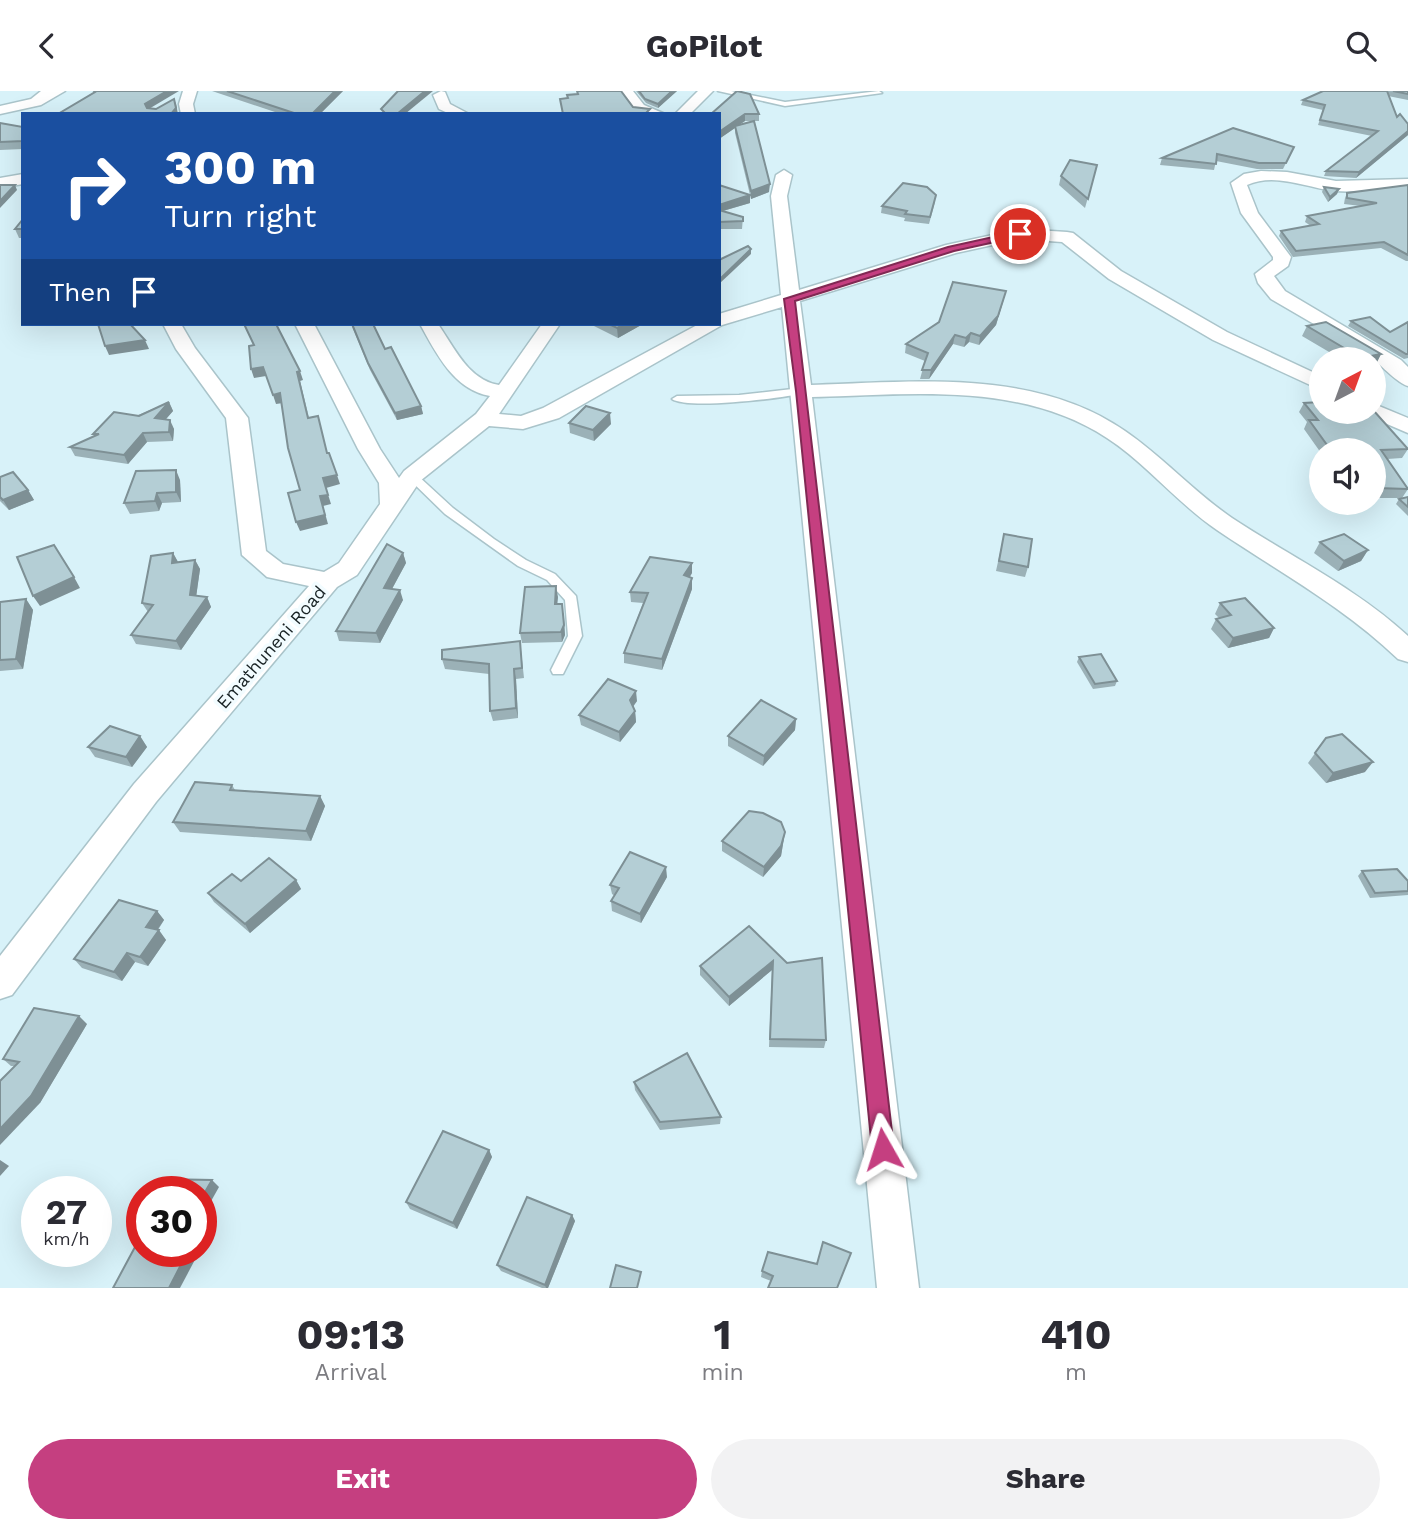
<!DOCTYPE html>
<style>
body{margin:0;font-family:"Work Sans",sans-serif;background:#f2f2f3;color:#2b2b33;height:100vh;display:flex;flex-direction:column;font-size:26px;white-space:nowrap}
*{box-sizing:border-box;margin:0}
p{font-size:23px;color:#7c7c81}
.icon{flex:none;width:38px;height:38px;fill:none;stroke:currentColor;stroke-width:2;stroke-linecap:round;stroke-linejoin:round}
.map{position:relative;height:1197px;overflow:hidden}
.details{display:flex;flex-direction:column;background:#fff;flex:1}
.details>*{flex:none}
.hud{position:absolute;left:21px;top:21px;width:700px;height:214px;border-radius:0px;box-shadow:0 7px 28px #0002;background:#1a4fa0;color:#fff;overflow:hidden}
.needle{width:46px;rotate:41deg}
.buttons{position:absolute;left:1309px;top:256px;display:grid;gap:14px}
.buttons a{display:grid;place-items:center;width:77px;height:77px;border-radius:50%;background:#fff;box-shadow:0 7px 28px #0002;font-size:35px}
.speed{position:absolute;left:21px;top:1085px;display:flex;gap:14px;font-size:35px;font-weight:700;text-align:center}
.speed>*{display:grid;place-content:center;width:91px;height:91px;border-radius:50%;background:#fff;box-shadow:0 7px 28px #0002;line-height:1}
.speed small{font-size:18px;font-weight:400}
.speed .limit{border:10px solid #d22;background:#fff;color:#111}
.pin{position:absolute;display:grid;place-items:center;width:60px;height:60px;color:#fff;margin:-30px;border:4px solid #fff;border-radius:50%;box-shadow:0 2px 7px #0007}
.me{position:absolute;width:77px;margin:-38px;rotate:354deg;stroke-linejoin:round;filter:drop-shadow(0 0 5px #0008)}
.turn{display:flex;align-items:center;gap:24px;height:147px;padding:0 28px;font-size:32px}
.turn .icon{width:91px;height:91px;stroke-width:2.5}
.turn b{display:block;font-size:49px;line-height:60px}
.then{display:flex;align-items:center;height:66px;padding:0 28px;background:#0003;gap:14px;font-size:26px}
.eta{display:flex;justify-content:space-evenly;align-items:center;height:119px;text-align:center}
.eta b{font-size:42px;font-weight:700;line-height:49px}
.primary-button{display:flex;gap:14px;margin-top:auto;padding:14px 28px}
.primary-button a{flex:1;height:80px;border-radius:42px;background:#c53f80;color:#fff;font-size:28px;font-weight:700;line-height:80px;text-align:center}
.primary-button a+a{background:#f2f2f3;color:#2b2b33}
header{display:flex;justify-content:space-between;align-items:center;height:91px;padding:0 28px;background:#fff;font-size:32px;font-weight:700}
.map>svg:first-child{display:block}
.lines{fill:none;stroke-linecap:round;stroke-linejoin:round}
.lane-casing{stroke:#aac4ca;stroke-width:3}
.street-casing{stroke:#aac4ca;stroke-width:3}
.lane{fill:#fff;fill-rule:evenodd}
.street{fill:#fff;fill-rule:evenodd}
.wall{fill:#9bb1b7}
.shaded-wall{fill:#7e9095}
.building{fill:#b4ced5;stroke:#7e9095;stroke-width:2}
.route{fill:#c53f80;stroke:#802953;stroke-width:2}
.labels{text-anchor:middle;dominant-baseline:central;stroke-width:7;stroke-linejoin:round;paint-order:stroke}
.street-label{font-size:18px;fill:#182224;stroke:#f2fcff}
</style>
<header><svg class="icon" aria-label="back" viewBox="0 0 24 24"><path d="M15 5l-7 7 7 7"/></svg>GoPilot<svg class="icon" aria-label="search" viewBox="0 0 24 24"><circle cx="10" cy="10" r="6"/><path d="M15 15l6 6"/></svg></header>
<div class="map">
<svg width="1408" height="1197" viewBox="0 0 1408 1197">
<rect width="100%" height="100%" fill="#d8f2f9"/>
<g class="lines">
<g class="lane-casing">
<g id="lane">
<path d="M718 0H731L785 11 879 0 882 2 785 15Z"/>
<path d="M801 297 806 300 805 302C783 307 688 319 672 308L677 305 739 304Z"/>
<path d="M412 382 416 383 453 417 494 448 526 469 555 483 576 505 582 545 563 583H553L551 579 568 545 565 509 547 489 518 475 445 423 408 387 406 385Z"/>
</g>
</g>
<g class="street-casing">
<g id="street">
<path d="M41 0H65L41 14 0 23V15L31 8Z"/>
<path d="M183 0H197L193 13 195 23H181L179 13Z"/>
<path d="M441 0 445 1 450 13 469 23H450L439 18 433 4Z"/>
<path d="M619 0H633L644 14 665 23 634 20Z"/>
<path d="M698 0H713L690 23H675Z"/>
<path d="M784 79 792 84 787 105 799 199 946 154 1020 138 1067 141 1073 142 1121 180 1227 241 1321 285V299L1213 249 1109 188 1062 151 1020 148 956 162 800 210 811 294C914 291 1035 277 1125 340 1163 366 1194 401 1232 427 1291 466 1356 497 1408 545V571L1398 568C1344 516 1279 481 1217 439 1177 412 1147 373 1107 347 1020 290 911 304 812 306L919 1197H877L782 216 722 234 559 327 523 338 489 335 420 390 357 484 337 496 156 711 12 904 0 908V865L134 693 309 495 267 486 242 464 226 327 176 258 163 233H181L195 257 248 327 266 460 283 473 324 481 339 472 380 413 379 392 358 358 295 233H314L380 358 399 387 404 380 476 323 490 305C454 299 436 262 420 233H438C454 256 468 289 499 294L542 233H560L499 323 521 325 543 317 699 233H719V223L781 204 771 105 776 84Z"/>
<path d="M1261 80 1287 81 1336 90 1408 88V98C1384 97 1359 102 1335 100 1307 97 1275 81 1247 94L1258 122 1291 166 1288 175 1274 185 1285 200 1401 269 1408 276V295C1399 293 1380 274 1374 268L1271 208 1258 192 1255 183 1273 169V166L1241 122 1231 92 1244 83Z"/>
<path d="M23 83V93L0 97V87Z"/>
<path d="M1374 313 1408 327V342L1366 324 1364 320H1374Z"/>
</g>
</g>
<use href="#lane" class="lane"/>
<use href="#street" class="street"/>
</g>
<g class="wall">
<path d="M212 0H343L320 23H281Z"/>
<path d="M636 0H677L658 17 646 12Z"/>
<path d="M1323 0H1408V9L1388 5 1397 26 1408 33V44L1356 87 1324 85 1326 80 1372 45 1318 34 1323 19 1301 14 1303 9Z"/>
<path d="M719 23H759V30H745L740 33 769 101 751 108 750 105V112L723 120 743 126 742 138H719V94L750 104 735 42V37L719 48Z"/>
<path d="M0 32 23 36V58L0 59Z"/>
<path d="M1294 56 1283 78H1257L1216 70 1214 79 1160 74 1162 67Z"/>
<path d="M1097 74 1085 117 1059 94 1061 85Z"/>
<path d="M1408 94V170H1406L1381 157 1293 166 1279 145 1281 140 1311 135 1305 131 1307 125 1361 115 1344 113 1345 107 1347 102Z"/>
<path d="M1324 96 1339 98 1337 103 1328 111 1322 101Z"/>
<path d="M935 111 929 133 904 130 905 127 881 122 882 115Z"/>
<path d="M23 128V147H19L15 138Z"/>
<path d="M1004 208 996 234 979 254 969 251 964 256 953 253 929 288H920L925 270 905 262 906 253Z"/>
<path d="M1351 230 1390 241 1408 231V267L1404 268 1348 235Z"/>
<path d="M1326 231 1381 263 1376 273 1374 274V268H1341L1302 245 1307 235Z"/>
<path d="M351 233H373L385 258 421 315 423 323 397 329 370 279Z"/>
<path d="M594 233H643L618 247 594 235Z"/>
<path d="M169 311 173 320 166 328 174 338 173 350 147 351 128 373 75 365 70 356 94 345 93 343Z"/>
<path d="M1304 312 1408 358 1402 367 1387 368 1408 398 1402 407H1374V359H1321V362L1304 338 1307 331 1299 321Z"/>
<path d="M569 332 611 333 594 350 570 342Z"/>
<path d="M0 386 28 399 34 409 9 419 0 410Z"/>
<path d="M180 389 181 411 162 412 159 420 130 423 124 412Z"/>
<path d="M1408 406V425L1396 413 1399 408Z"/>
<path d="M1004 443 1028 476 1025 486 996 480Z"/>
<path d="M1320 451 1368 459 1361 470 1338 480 1314 462Z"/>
<path d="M173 462 178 471 195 469 200 478 196 505 207 506 211 516 181 559 136 553 131 544 148 521 142 512Z"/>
<path d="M403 462 406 472 392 498 403 509 380 552 339 550 336 540Z"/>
<path d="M692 482 690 486 692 498 662 579 624 572V562L643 512 631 511 630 501Z"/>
<path d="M558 506 557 513 564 523 565 544 562 551 522 552 520 542Z"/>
<path d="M26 508 33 519 23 578 0 580V511Z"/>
<path d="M1220 512 1274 537 1269 547 1228 557 1211 538 1216 528 1219 527 1215 523Z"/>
<path d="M520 550 524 587 516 588 518 627 493 630 490 620 489 583 445 578 442 568Z"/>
<path d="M1079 566 1117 590 1115 595 1093 598 1077 571Z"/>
<path d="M637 610 633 616 635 620 636 631 620 651 581 634 579 624Z"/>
<path d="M796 628 795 639 763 675 728 655V645Z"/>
<path d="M140 645 147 656 132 676 95 666 88 656Z"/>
<path d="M1326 647 1365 681 1326 692 1308 672Z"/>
<path d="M232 694 235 699 320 705 325 715 311 750 180 741 173 731Z"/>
<path d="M785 741 781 765 763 786 722 760V750Z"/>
<path d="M1362 780 1408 790V804L1370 807 1358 785Z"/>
<path d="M667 786 641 832 612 820 611 810 615 805 612 803 610 794Z"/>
<path d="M296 789 301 798 250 842 214 811 208 802 241 790Z"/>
<path d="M157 820 164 829 158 839 166 849 148 875 135 871 122 890 82 877 74 868Z"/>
<path d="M787 872 826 949 824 957 769 956 772 879 729 915 700 884V875Z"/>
<path d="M87 933 40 1012 14 975H11L3 968Z"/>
<path d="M634 991 721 1026 720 1033 660 1039 635 999Z"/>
<path d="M489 1059 492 1066 457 1138 410 1118 406 1111Z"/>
<path d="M572 1124 575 1130 548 1197H542L501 1180 497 1174Z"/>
<path d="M851 1162 771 1190 761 1186 762 1180 817 1173Z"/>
</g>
<g class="shaded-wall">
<path d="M167 0H179L147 19 145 13Z"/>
<path d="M335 0H343L320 23H312Z"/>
<path d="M425 0H433L405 23H397Z"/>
<path d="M672 0H677L658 17V13Z"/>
<path d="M174 8 176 13 178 23H171Z"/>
<path d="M745 23V30L719 48V41Z"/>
<path d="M1408 40V44L1356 87 1359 81Z"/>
<path d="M770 93 769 101 751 108V100Z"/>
<path d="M15 94 17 99 0 117V110Z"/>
<path d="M1339 98 1337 103 1328 111 1330 106Z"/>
<path d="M750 104V112L719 121V114Z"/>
<path d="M751 158V163L719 193V189Z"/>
<path d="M1006 200 996 234 979 254 980 245Z"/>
<path d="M625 233H643L618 247 617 237Z"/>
<path d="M971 242 969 251 964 256 966 247Z"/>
<path d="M955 244 953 253 929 288 931 279Z"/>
<path d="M145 249 149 258 109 264 105 255Z"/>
<path d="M1381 263 1376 273 1374 274V268H1361Z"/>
<path d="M263 276 266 285 254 287 251 278Z"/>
<path d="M300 280 303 289 300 290 311 336 297 281Z"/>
<path d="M280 302 283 312 276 313 273 304Z"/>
<path d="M169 311 173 320 159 336 155 327Z"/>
<path d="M421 315 423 323 397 329 395 322Z"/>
<path d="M610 322 611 333 594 350 593 339Z"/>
<path d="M170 329 174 338 173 350 169 341Z"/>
<path d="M143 342 147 351 128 373 124 364Z"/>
<path d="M176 379 180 389 181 411 176 401Z"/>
<path d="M337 384 340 393 326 397 331 413 323 415 328 433 300 440 296 431 323 387Z"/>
<path d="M28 399 34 409 9 419 3 409Z"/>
<path d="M157 402 162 412 159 420 155 410Z"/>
<path d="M1368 459 1361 470 1338 480 1344 470Z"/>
<path d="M173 462 178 471 172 472Z"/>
<path d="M403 462 406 472 387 507 384 497Z"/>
<path d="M195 469 200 478 195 514 190 504Z"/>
<path d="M692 472V482L684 494V484Z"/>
<path d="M74 486 80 497 40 515 33 505Z"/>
<path d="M692 487V498L662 579V568Z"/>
<path d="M556 495 558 506 556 523 555 513Z"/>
<path d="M400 499 403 509 380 552 376 542Z"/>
<path d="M207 506 211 516 181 559 176 550Z"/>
<path d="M26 508 33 519 23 578 16 568Z"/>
<path d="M562 513 565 544 562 551 561 541Z"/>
<path d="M1274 537 1269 547 1228 557 1233 547Z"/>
<path d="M514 578 516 588 518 627 516 617Z"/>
<path d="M636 600 637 610 630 619V609Z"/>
<path d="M635 620 636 631 620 651 619 641Z"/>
<path d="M796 628 795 639 763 675 764 665Z"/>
<path d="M140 645 147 656 132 676 126 666Z"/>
<path d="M1373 671 1365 681 1326 692 1333 682Z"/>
<path d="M320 705 325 715 311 750 306 740Z"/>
<path d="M785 741 781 765 763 786 764 776Z"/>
<path d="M666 776 667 786 641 832 640 823Z"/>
<path d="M296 789 301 798 250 842 245 833Z"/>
<path d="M157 820 164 829 153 845 146 836Z"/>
<path d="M159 839 166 849 148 875 140 866Z"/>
<path d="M127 862 135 871 122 890 114 881Z"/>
<path d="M773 870 772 879 729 915V906Z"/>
<path d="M79 925 87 933 40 1012 0 1054V1038Z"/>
<path d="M489 1059 492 1066 457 1138 453 1132Z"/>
<path d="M0 1069 9 1075 0 1085Z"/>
<path d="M212 1089 219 1096 201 1128V1108Z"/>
<path d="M572 1124 575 1130 548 1197H546L545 1194Z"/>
<path d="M188 1160H194L198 1163 180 1197H169Z"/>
</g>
<g class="building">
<path d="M94 0H167L145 13 147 17 156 18 174 8 176 17 171 23H58L95 1Z"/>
<path d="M227 0H335L312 23H297Z"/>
<path d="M398 0H425L397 23H386L381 18Z"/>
<path d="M577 0H621L633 16 650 18 645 23H563L560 8 568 7 567 4 578 3Z"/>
<path d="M639 0H672L658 13 645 8Z"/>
<path d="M737 0 750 3 759 23H745L719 41V23H711Z"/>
<path d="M1323 0H1387L1397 26 1400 23 1408 33V40L1359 81 1326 80 1378 40 1320 29 1325 14 1303 9Z"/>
<path d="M1393 0H1408V3Z"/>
<path d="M754 30 770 93 751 100 735 35Z"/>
<path d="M0 32 23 36V50L0 51Z"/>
<path d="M1233 37 1294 56 1286 72H1259L1217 63 1216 73 1162 67Z"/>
<path d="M1070 69 1097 74 1088 108 1061 85Z"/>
<path d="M903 92 927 96 936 104 930 126 905 123 907 120 882 115Z"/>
<path d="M0 94H15L0 110Z"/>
<path d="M719 94 750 104 719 114Z"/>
<path d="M1408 94V164L1384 151 1296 160 1281 140 1319 133 1307 125 1377 112 1347 107V102Z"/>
<path d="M1324 96 1339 98 1330 106Z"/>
<path d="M719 119 743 126V130L719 131Z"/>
<path d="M23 128V138H15Z"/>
<path d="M748 155 751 158 719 189V169Z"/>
<path d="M953 191 1006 200 998 225 980 245 971 242 966 247 955 244 931 279H922L928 262 906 253 939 231Z"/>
<path d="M1370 226 1390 241 1408 231V263H1406L1351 230Z"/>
<path d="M1326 231 1381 263 1361 267 1307 235Z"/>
<path d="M98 233H130L145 249 105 255Z"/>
<path d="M244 233H276L300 280 297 281 308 327 318 325 327 362H329L337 384 323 387 328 404 320 405 325 424 296 431 288 402 300 399 288 357 280 302 273 304 263 276 251 278 249 255 254 254Z"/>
<path d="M352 233H373L385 258 391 256 421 315 395 322 368 272Z"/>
<path d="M609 233H625L617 237Z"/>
<path d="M169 311 155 327 170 329 169 341 143 342 124 364 70 356 99 343H93L114 321 139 325Z"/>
<path d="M1321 311V320H1374L1408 358 1381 359 1408 398 1376 397 1374 394V359L1330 358 1309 329H1318L1304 312Z"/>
<path d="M586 315 610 322 593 339 569 332Z"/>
<path d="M176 379V401L157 402 155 410 124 412 136 380Z"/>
<path d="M13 381 28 399 3 409 0 406V386Z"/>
<path d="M1408 406V416L1399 408Z"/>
<path d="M1004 443 1032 448 1028 476 999 470Z"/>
<path d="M1344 443 1368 459 1344 470 1320 451Z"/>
<path d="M387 453 403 462 384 497 400 499 376 542 336 540Z"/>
<path d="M54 454 74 486 33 505 17 466Z"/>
<path d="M173 462 172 472 195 469 190 504 207 506 176 550 131 544 153 514 142 512 151 465Z"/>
<path d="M650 466 692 472 684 484 692 487 662 568 624 562 648 502 630 501Z"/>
<path d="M556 495 555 513H562L564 534 561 541 520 542 525 496Z"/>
<path d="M1245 507 1274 537 1233 547 1216 528 1231 524 1220 512Z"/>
<path d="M26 508 16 568 0 569V511Z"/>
<path d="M520 550 522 577 514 578 516 617 490 620 489 573 442 568V559Z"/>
<path d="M1101 563 1117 590 1095 593 1079 566Z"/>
<path d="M608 588 636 600 630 609 635 620 619 641 579 624Z"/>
<path d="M761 609 796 628 764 665 728 645Z"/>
<path d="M110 635 140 645 126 666 88 656Z"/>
<path d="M1342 643 1373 671 1333 682 1315 662 1326 647Z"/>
<path d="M195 691 232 694 230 699 320 705 306 740 173 731Z"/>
<path d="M749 720 763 722 781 731 785 741 781 755 764 776 722 750Z"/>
<path d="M630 761 666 776 640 823 611 810 619 797 610 794Z"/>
<path d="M269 767 296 789 245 833 208 802 232 783 241 790Z"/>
<path d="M1397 778 1408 790V800L1375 802 1362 780Z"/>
<path d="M119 809 157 820 146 836 159 839 140 866 127 862 114 881 74 868Z"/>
<path d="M749 835 787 872 822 867 826 949 770 948 773 870 729 906 700 875Z"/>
<path d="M34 917 79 925 31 1005 0 1038V990L19 971 3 968Z"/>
<path d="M687 962 721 1026 660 1031 634 991Z"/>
<path d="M443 1040 489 1059 453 1132 406 1111Z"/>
<path d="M160 1088 212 1089 201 1108V1101H153Z"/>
<path d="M527 1106 572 1124 545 1194 497 1174Z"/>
<path d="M142 1143V1160H188L169 1197H113Z"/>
<path d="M823 1151 851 1162 837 1197H768L773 1185 762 1180 768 1161 817 1173Z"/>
<path d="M616 1174 641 1181 637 1197H610Z"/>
</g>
<path class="route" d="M1020 140 1025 143 1023 145 954 160 795 210 894 1058 891 1066 883 1069 875 1066 872 1058 796 300 784 208 948 156Z"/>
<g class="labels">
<g class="street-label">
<text transform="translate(271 556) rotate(-49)">Emathuneni Road</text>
</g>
</g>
</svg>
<div class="buttons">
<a><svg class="needle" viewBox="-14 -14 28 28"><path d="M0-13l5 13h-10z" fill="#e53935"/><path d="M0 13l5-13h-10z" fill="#7c7c81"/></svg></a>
<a><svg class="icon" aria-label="sound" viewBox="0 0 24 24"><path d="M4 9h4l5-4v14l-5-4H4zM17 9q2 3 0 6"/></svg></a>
</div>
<div class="speed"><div>27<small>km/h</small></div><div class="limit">30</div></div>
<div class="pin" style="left:1020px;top:143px;background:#d93025"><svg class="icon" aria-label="arrive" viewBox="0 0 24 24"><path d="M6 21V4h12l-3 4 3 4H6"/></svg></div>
<svg class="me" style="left:883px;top:1058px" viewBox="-20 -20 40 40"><path d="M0-17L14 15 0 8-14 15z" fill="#c53f80" stroke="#fff" stroke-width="4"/></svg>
<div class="hud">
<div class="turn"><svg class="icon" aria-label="right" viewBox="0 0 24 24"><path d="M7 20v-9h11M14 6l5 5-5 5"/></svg><div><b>300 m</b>Turn right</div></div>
<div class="then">Then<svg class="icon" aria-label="arrive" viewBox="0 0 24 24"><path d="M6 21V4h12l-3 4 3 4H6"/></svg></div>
</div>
</div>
<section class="details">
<div class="eta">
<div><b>09:13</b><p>Arrival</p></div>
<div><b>1</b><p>min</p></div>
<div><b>410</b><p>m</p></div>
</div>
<div class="primary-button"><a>Exit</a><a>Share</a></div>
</section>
